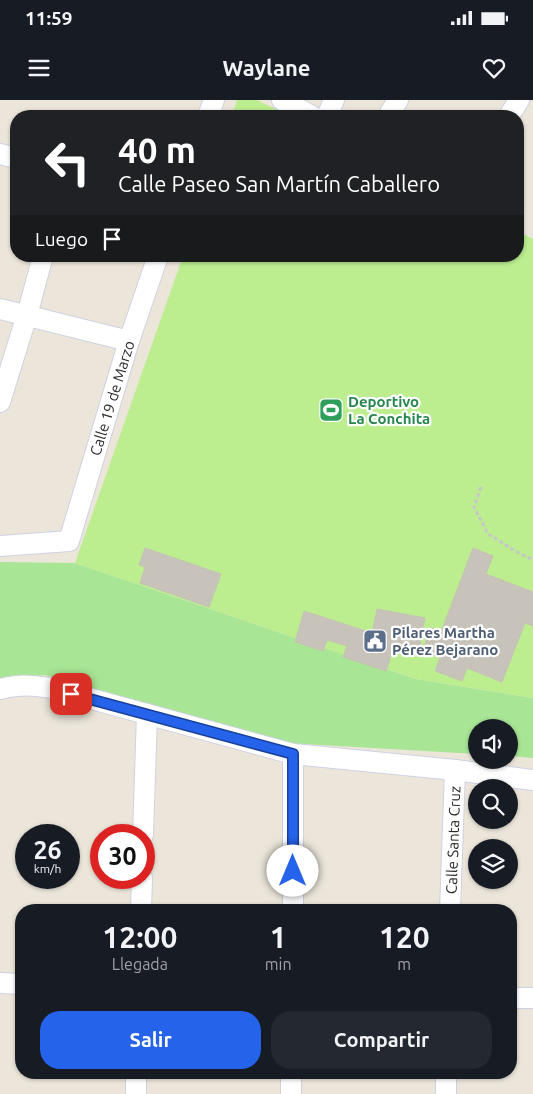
<!DOCTYPE html>
<html lang="es">
<meta charset="utf-8">
<style>
body{margin:0;font-family:Ubuntu,sans-serif;background:#242831;color:#f1f3f6;height:100vh;display:flex;flex-direction:column;font-size:19px;white-space:nowrap}
*{box-sizing:border-box;margin:0}
p{font-size:16px;color:#9ea1a6}
.icon{flex:none;width:28px;height:28px;fill:none;stroke:currentColor;stroke-width:2;stroke-linecap:round;stroke-linejoin:round}
.map{position:relative;flex:1;overflow:hidden}
.details{position:absolute;left:15px;top:804px;width:502px;height:175px;display:flex;flex-direction:column;background:#171b24;border-radius:20px;box-shadow:0 1px 4px #0004}
.details>*{flex:none}
.guide{position:absolute;left:10px;top:10px;width:514px;height:152px;border-radius:20px;box-shadow:0 1px 4px #0004;background:#202124;color:#fff;overflow:hidden}
.tools{position:absolute;left:468px;top:619px;display:grid;gap:10px}
.tools a{display:grid;place-items:center;width:50px;height:50px;border-radius:50%;background:#171b24;box-shadow:0 1px 4px #0004;font-size:25px}
.speed{position:absolute;left:15px;top:724px;display:flex;gap:10px;font-size:25px;font-weight:700;text-align:center}
.speed>*{display:grid;place-content:center;width:65px;height:65px;border-radius:50%;background:#171b24;box-shadow:0 1px 4px #0004;line-height:1}
.speed small{font-size:12px;font-weight:400}
.speed .limit{border:8px solid #d22;background:#fff;color:#111}
.pin{position:absolute;display:grid;place-items:center;width:42px;height:42px;color:#fff;margin:-21px;border-radius:10px;box-shadow:0 2px 8px #0006}
.me{position:absolute;width:55px;margin:-28px;rotate:0deg;stroke-linejoin:round;filter:drop-shadow(0 0 4px #0008)}
.turn{display:flex;align-items:center;gap:18px;height:105px;padding:0 25px;font-size:22px}
.turn .icon{width:65px;height:65px;stroke-width:2.5}
.turn b{display:block;font-size:35px;line-height:42px}
.then{display:flex;align-items:center;height:48px;padding:0 25px;background:#0003;gap:10px;font-size:19px}
.eta{display:flex;justify-content:space-evenly;align-items:center;height:85px;text-align:center}
.eta b{font-size:30px;font-weight:700;line-height:35px}
.button{display:flex;gap:10px;margin-top:auto;padding:10px 25px}
.button a{flex:1;height:58px;border-radius:20px;background:#2563eb;color:#fff;font-size:20px;font-weight:700;line-height:58px;text-align:center}
.button a+a{background:#242831;color:#f1f3f6}
.status{display:flex;justify-content:space-between;align-items:center;height:35px;padding:0 25px;background:#171b24;direction:ltr}
.status svg{height:14px;fill:currentColor}
header{display:flex;justify-content:space-between;align-items:center;height:65px;padding:0 25px;background:#171b24;font-size:22px;font-weight:700}
.map>svg:first-child{display:block}
.green{fill:#a8e594}
.pitch{fill:#bced8f}
.building{fill:#c7c3ba;stroke:#c7c2b4}
.lines{fill:none;stroke-linecap:round;stroke-linejoin:round}
.minor-casing{stroke:#cfd1e3;stroke-width:22}
.path{stroke:#c7c7c7;stroke-width:3;stroke-dasharray:4 2.5;stroke-linecap:butt}
.minor{stroke:#fff;stroke-width:20}
.route-casing{stroke:#184099;stroke-width:12}
.route{stroke:#2563eb;stroke-width:9}
.labels{text-anchor:middle;dominant-baseline:central;stroke-width:4.5;stroke-linejoin:round;paint-order:stroke}
.street-label{font-size:15px;fill:#292929;stroke:#fff}
.leisure-label{font-size:15px;font-weight:bold;fill:#27864d;stroke:#fff;text-anchor:start}
.service-label{font-size:15px;font-weight:bold;fill:#4e5e75;stroke:#fff;text-anchor:start}
</style>
<div class="status"><b>11:59</b><svg viewBox="0 0 49 12"><path d="M0 12V9h3v3zM5 12V6h3v6zM10 12V3h3v9zM15 12V0h3v12zM26 1h20v11H26zM47 4h2v5h-2z"/></svg></div>
<header><svg class="icon" aria-label="menu" viewBox="0 0 24 24"><path d="M4 6h16M4 12h16M4 18h16"/></svg>Waylane<svg class="icon" aria-label="heart" viewBox="0 0 24 24"><path d="M12 20l-8-8c-3-5 5-10 8-4 3-6 11-1 8 4z"/></svg></header>
<div class="map">
<svg width="533" height="994" viewBox="0 0 533 994">
<rect width="100%" height="100%" fill="#ece6da"/>
<path class="green" d="M0 462 75 463 416 579 533 598V658L509 656V628H476V654L287 643 45 575 0 582Z"/>
<g class="pitch">
<path d="M237 0H257L289 16H232Z"/>
<path d="M518 131 533 139V598L416 579 75 463 183 156H518Z"/>
</g>
<g class="building">
<path d="M145 448 221 474 209 507 140 483 145 467 139 465Z"/>
<path d="M473 448 493 456 486 474 533 492V526L525 523 502 582 467 568 462 581 435 571 440 558 422 551 431 528 441 532Z"/>
<path d="M377 509 425 518 419 551 394 546 386 571 343 557 347 546 327 540 323 551 295 542 304 511 372 533Z"/>
</g>
<g class="lines">
<g class="minor-casing">
<g id="minor">
<path d="M282 0 312 16"/>
<path d="M208 16 214 0"/>
<path d="M327 16 334 0"/>
<path d="M389 16 390 13 398 0"/>
<path d="M509 16 519 0"/>
<path d="M0 54 16 58"/>
<path d="M0 209 129 241"/>
<path d="M0 302 27 215 43 156"/>
<path d="M0 446 69 441 129 241 158 156"/>
<path d="M0 589C22 584 33 585 55 589L293 654 455 670 533 680"/>
<path d="M143 735 147 614"/>
<path d="M141 810 142 778"/>
<path d="M293 810V654"/>
<path d="M450 810 455 670"/>
<path d="M0 883 21 884"/>
<path d="M511 898H533"/>
<path d="M136 994V972"/>
<path d="M291 994V972"/>
<path d="M446 994V972"/>
</g>
</g>
<path class="path" d="M481 387 474 407 488 434 517 452 533 460"/>
<use href="#minor" class="minor"/>
</g>
<g class="lines">
<g class="route-casing">
<path id="route" d="M71 594 293 654V771"/>
</g>
<use href="#route" class="route"/>
</g>
<defs>
<g id="stadium-square" transform="scale(1.25)"><rect x="-9" y="-9" width="18" height="18" rx="4" fill="#2e9e5b" stroke="#fff"/><path d="M0-5a6.5 5 0 1 0 0 10a6.5 5 0 1 0 0-10ZM-3.5-1.8h7v3.6h-7Z" fill="#fff"/></g>
<g id="civic-square" transform="scale(1.25)"><rect x="-9" y="-9" width="18" height="18" rx="4" fill="#5c6f8a" stroke="#fff"/><path d="M-.6-6.5H3V-4.5H.6V-3L4-1V1h2V6H-6V1h2V-1L-.6-3ZM-1.2 2.5V6h2.4V2.5Z" fill="#fff"/></g>
</defs>
<g fill-rule="evenodd">
<use href="#stadium-square" x="331" y="310"/>
<use href="#civic-square" x="375" y="541"/>
</g>
<g class="labels">
<g class="street-label">
<text transform="translate(112 298) rotate(-73)">Calle 19 de Marzo</text>
<text transform="translate(453 740) rotate(-88)">Calle Santa Cruz</text>
</g>
<g class="leisure-label">
<text x="348" y="301">Deportivo<tspan x="348" dy="17">La Conchita</tspan></text>
</g>
<g class="service-label">
<text x="392" y="532">Pilares Martha<tspan x="392" dy="17">Pérez Bejarano</tspan></text>
</g>
</g>
</svg>
<div class="tools">
<a><svg class="icon" aria-label="sound" viewBox="0 0 24 24"><path d="M4 9h4l5-4v14l-5-4H4zM17 9q2 3 0 6"/></svg></a>
<a><svg class="icon" aria-label="search" viewBox="0 0 24 24"><circle cx="10" cy="10" r="6"/><path d="M15 15l6 6"/></svg></a>
<a><svg class="icon" aria-label="layers" viewBox="0 0 24 24"><path d="M12 4l9 5-9 5-9-5zM3 14l9 5 9-5"/></svg></a>
</div>
<div class="speed"><div>26<small>km/h</small></div><div class="limit">30</div></div>
<div class="pin" style="left:71px;top:594px;background:#d93025"><svg class="icon" aria-label="arrive" viewBox="0 0 24 24"><path d="M6 21V4h12l-3 4 3 4H6"/></svg></div>
<svg class="me" style="left:293px;top:771px" viewBox="-20 -20 40 40"><circle r="19" fill="#fff"/><path d="M0-13L10 11 0 6-10 11z" fill="#2563eb"/></svg>
<div class="guide">
<div class="turn"><svg class="icon" aria-label="left" viewBox="0 0 24 24"><path d="M17 20v-9H6M10 6l-5 5 5 5"/></svg><div><b>40 m</b>Calle Paseo San Martín Caballero</div></div>
<div class="then">Luego<svg class="icon" aria-label="arrive" viewBox="0 0 24 24"><path d="M6 21V4h12l-3 4 3 4H6"/></svg></div>
</div>
<section class="details">
<div class="eta">
<div><b>12:00</b><p>Llegada</p></div>
<div><b>1</b><p>min</p></div>
<div><b>120</b><p>m</p></div>
</div>
<div class="button"><a>Salir</a><a>Compartir</a></div>
</section>
</div>
